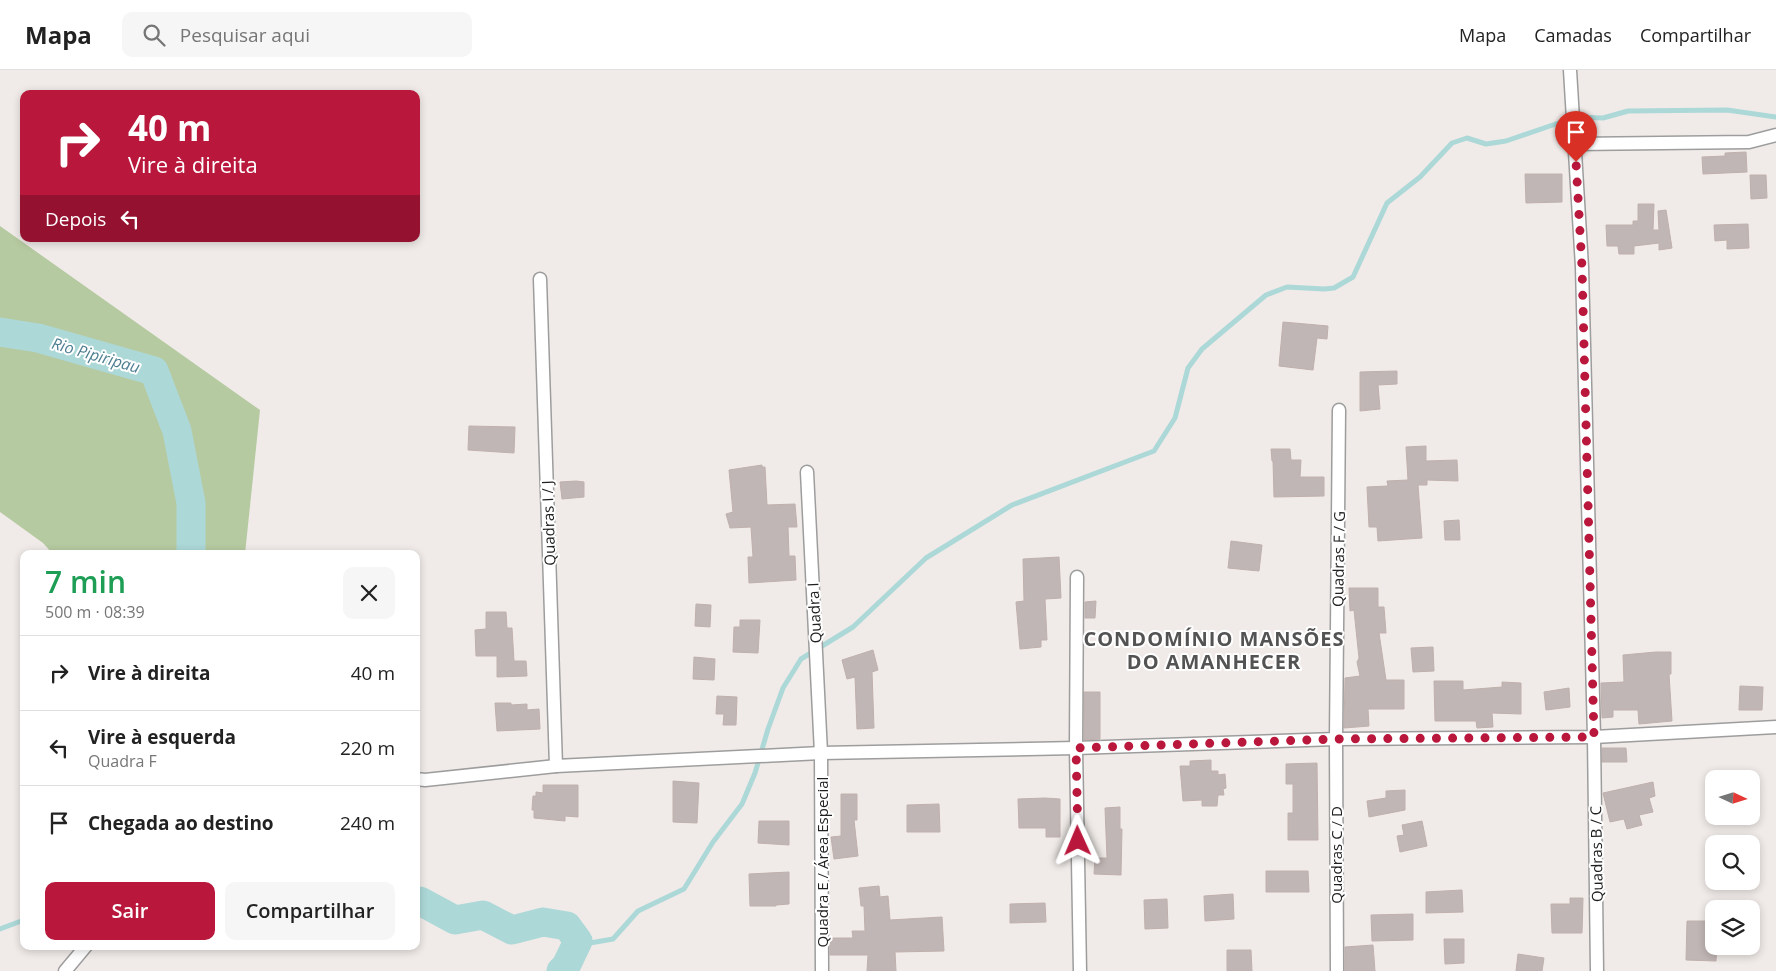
<!DOCTYPE html>
<html lang="pt">
<meta charset="utf-8">
<style>
body{margin:0;font-family:"Open Sans",sans-serif;background:#f6f6f6;color:#222;height:100vh;display:flex;flex-direction:column;font-size:19px;white-space:nowrap}
*{box-sizing:border-box;margin:0}
p{font-size:16px;color:#767676}
.icon{flex:none;width:28px;height:28px;fill:none;stroke:currentColor;stroke-width:2;stroke-linecap:round;stroke-linejoin:round}
.map{position:relative;flex:1;overflow:hidden}
.side{position:absolute;left:20px;top:480px;width:400px;height:400px;display:flex;flex-direction:column;background:#fff;border-radius:10px;box-shadow:0 2px 8px #0003}
.side>*{flex:none}
.banner{position:absolute;left:20px;top:20px;width:400px;height:152px;border-radius:10px;box-shadow:0 2px 8px #0003;background:#b9173b;color:#fff;overflow:hidden}
.needle{width:32px;rotate:94deg}
.buttons{position:absolute;left:1705px;top:700px;display:grid;gap:10px}
.buttons a{display:grid;place-items:center;width:55px;height:55px;border-radius:10px;background:#fff;box-shadow:0 2px 8px #0003;font-size:25px}
.pin{position:absolute;display:grid;place-items:center;width:42px;height:42px;color:#fff;margin:-51px -21px;border-radius:50% 50% 50% 0;rotate:-45deg;box-shadow:0 0 5px #0007}
.pin .icon{rotate:45deg}
.me{position:absolute;width:55px;margin:-28px;rotate:359deg;stroke-linejoin:round;filter:drop-shadow(0 0 4px #0008)}
.turn{display:flex;align-items:center;gap:18px;height:105px;padding:0 25px;font-size:22px}
.turn .icon{width:65px;height:65px;stroke-width:2.5}
.turn b{display:block;font-size:35px;line-height:42px}
.then{display:flex;align-items:center;height:48px;padding:0 25px;background:#0003;gap:10px;font-size:19px}
.round{display:grid;place-items:center;flex:none;width:52px;height:52px;border-radius:10px;background:#f6f6f6}
.overview{display:flex;align-items:center;justify-content:space-between;height:85px;padding:0 25px}
h1{font-size:30px;font-weight:600;line-height:38px;color:#1e9e55}
.button{display:flex;gap:10px;margin-top:auto;padding:10px 25px}
.button a{flex:1;height:58px;border-radius:10px;background:#b9173b;color:#fff;font-size:20px;font-weight:600;line-height:58px;text-align:center}
.button a+a{background:#f6f6f6;color:#222}
ul{padding:0;list-style:none}
li{display:flex;align-items:center;gap:15px;height:75px;padding:0 25px;border-top:1px solid #e0e0e0}
li div{flex:1}
li b{display:block;font-size:19px}
li em{font-style:normal}
header{display:flex;align-items:center;gap:30px;box-sizing:border-box;height:70px;padding:0 25px;background:#fff;border-bottom:1px solid #e0e0e0}
header strong{font-size:24px}
nav{display:flex;gap:28px;margin-inline-start:auto;font-size:18px}
.search{width:350px;height:45px;background:#f6f6f6;display:flex;align-items:center;gap:12px;box-sizing:border-box;padding:0 18px;border-radius:10px;color:#767676;font-size:19px}
.map>svg:first-child{display:block}
.forest{fill:#b6caa1}
.lines{fill:none;stroke-linecap:round;stroke-linejoin:round}
.stream{stroke:#add8d8;stroke-width:5}
.river{stroke:#add8d8;stroke-width:29}
.building{fill:#c0b6b5;stroke:#c0b0ac}
.minor-casing{stroke:#9d9d9d;stroke-width:15}
.minor{stroke:#fff;stroke-width:12}
.route{stroke:#b9173b;stroke-width:9;stroke-dasharray:0 16.2}
.labels{text-anchor:middle;dominant-baseline:central;stroke-width:4;stroke-linejoin:round;paint-order:stroke}
.street-label{font-size:15px;fill:#202020;stroke:#fff}
.water-label{font-size:16px;font-style:italic;fill:#4c7d90;stroke:#fff}
.district-label{font-size:20px;font-weight:bold;letter-spacing:1px;fill:#535353;stroke:#fff}
</style>
<header>
<strong>Mapa</strong>
<div class="search"><svg class="icon" aria-label="search" viewBox="0 0 24 24"><circle cx="10" cy="10" r="6"/><path d="M15 15l6 6"/></svg>Pesquisar aqui</div>
<nav><a>Mapa</a><a>Camadas</a><a>Compartilhar</a></nav>
</header>
<div class="map">
<svg width="1776" height="901" viewBox="0 0 1776 901">
<rect width="100%" height="100%" fill="#f0ebe8"/>
<path class="forest" d="M0 156 260 340 245 484H53L43 473 0 442Z"/>
<g class="lines">
<g class="stream">
<path d="M0 859 24 850"/>
<path d="M578 871 590 873 613 869 638 841 684 819 713 772 742 734 755 703 768 659 783 618 801 589 853 557 926 488 1012 435 1154 381 1175 348 1188 298 1202 279 1266 225 1287 217 1324 219 1334 218 1353 207 1387 133 1420 107 1452 73 1467 68 1486 74 1506 71 1576 47 1603 48 1628 41 1727 40 1776 47"/>
</g>
<g class="river">
<path d="M0 262 38 268 154 301 177 361 191 433V484"/>
<path d="M416 831H420L455 850 483 845 512 860 543 852 567 856 578 871 566 896 561 901"/>
</g>
</g>
<g class="building">
<path d="M1746 82 1747 102 1703 104 1702 87 1725 86V83Z"/>
<path d="M1525 104H1562V132L1526 133Z"/>
<path d="M1750 105H1766L1767 128 1751 129Z"/>
<path d="M1638 134H1654L1653 160H1659L1658 141 1666 140 1672 178 1659 180V173L1634 176V184H1619L1618 176H1607L1606 155H1633V151H1638Z"/>
<path d="M1748 154 1749 178 1727 179V170L1715 171 1714 155Z"/>
<path d="M1283 252 1328 256 1327 269 1317 268 1313 300 1279 296Z"/>
<path d="M1397 301V314L1378 315 1380 339 1360 341V302Z"/>
<path d="M469 356 515 357 514 383 468 380Z"/>
<path d="M1426 376V391L1457 390 1458 411 1427 410V415H1418L1422 468 1378 471 1377 457H1369L1367 417 1388 416 1387 411 1408 410 1406 377Z"/>
<path d="M1271 379H1290L1291 390H1301L1300 407H1324V426L1274 427 1273 391H1272Z"/>
<path d="M762 395V397H765L767 435 795 434 797 457H788L789 486H795L796 510 749 513 748 487H753L751 457 730 458 726 444 733 442 729 400Z"/>
<path d="M576 411 584 412V427L562 429 560 412Z"/>
<path d="M1459 450 1460 470H1445L1444 451Z"/>
<path d="M1231 471 1262 475 1259 501 1228 498Z"/>
<path d="M1059 487 1061 528 1045 529 1047 570H1041V577L1020 579 1016 532 1024 531 1023 489Z"/>
<path d="M1349 518H1378V537H1384L1386 563H1379L1386 610H1404V639H1368L1369 656 1344 658 1345 608 1360 606 1357 592 1359 588 1354 540 1350 541Z"/>
<path d="M1096 531 1095 548H1085V532Z"/>
<path d="M696 534 711 535 710 557 695 556Z"/>
<path d="M486 542H506L507 558H512L514 591H526L527 606 497 607V586H476L475 560 486 559Z"/>
<path d="M740 550H760L758 583 733 582 734 557H740Z"/>
<path d="M1433 577 1434 601 1413 602 1411 578Z"/>
<path d="M873 580 878 600 872 602 874 658 857 659 855 607 847 609 842 590Z"/>
<path d="M1656 582H1671V604H1669L1672 651 1639 654 1638 640H1613V647L1602 648 1601 613 1624 612 1623 585Z"/>
<path d="M694 587 715 589 714 610 693 609Z"/>
<path d="M1434 611H1463V620L1502 617V612L1521 613V644L1492 643 1493 657 1477 658 1476 651H1435Z"/>
<path d="M1740 616 1763 617 1762 640H1739Z"/>
<path d="M1569 618 1570 637 1546 640 1544 622Z"/>
<path d="M1084 622H1100V669L1084 670Z"/>
<path d="M717 626 737 627 736 655H723L724 644H716Z"/>
<path d="M495 633H511V635L527 634V640L539 639 540 659 497 661Z"/>
<path d="M1602 678H1626L1627 692H1602Z"/>
<path d="M1211 690V701H1218V705L1225 704 1226 718 1223 719 1224 725H1218L1217 736H1202V730L1183 731 1180 696H1190V691Z"/>
<path d="M1317 693 1318 770H1288V743H1293V714H1286V694Z"/>
<path d="M673 711 699 713 697 753 673 752Z"/>
<path d="M1653 712 1655 726 1649 728 1653 742 1639 745 1642 755 1627 759 1624 749 1610 752 1603 723Z"/>
<path d="M543 715H578V747L565 746V751L534 748V740H532L533 726H536V722L543 723Z"/>
<path d="M1405 720V740L1369 747 1367 731 1386 728V721Z"/>
<path d="M841 724H857V750H854L858 786 834 789 831 767 841 766Z"/>
<path d="M1045 728 1060 729V767H1046V758H1019L1018 729Z"/>
<path d="M939 734 940 762H907V735Z"/>
<path d="M1120 737V759H1122L1121 805 1094 804 1095 788H1107L1105 738Z"/>
<path d="M759 751H789V775L758 773Z"/>
<path d="M1422 751 1427 776 1400 782 1397 766 1404 765 1402 755Z"/>
<path d="M1266 801H1308L1309 822H1266Z"/>
<path d="M789 802V834L776 835V836H750L749 804Z"/>
<path d="M879 816 880 827 888 826 890 850 942 847 944 881 895 882 896 901H867L868 885H830V868H853L852 861H865L864 836H861L859 818Z"/>
<path d="M1462 820 1463 842 1426 843V822Z"/>
<path d="M1233 824 1234 849 1205 851 1204 826Z"/>
<path d="M1570 828H1583L1582 863H1552L1551 834H1570Z"/>
<path d="M1167 829 1168 858 1145 859 1144 830Z"/>
<path d="M1045 833 1046 852 1010 853V834Z"/>
<path d="M1413 844V870L1372 871 1371 845Z"/>
<path d="M1687 851H1714V876H1717L1716 891 1686 890Z"/>
<path d="M1444 869H1464V893L1445 894Z"/>
<path d="M1373 875 1375 901H1345V877Z"/>
<path d="M1227 880H1251L1252 901H1227Z"/>
<path d="M1518 884 1544 888 1542 901H1516Z"/>
</g>
<g class="lines">
<g class="minor-casing">
<g id="minor">
<path d="M1570 0 1582 197 1594 667 1597 901"/>
<path d="M1575 74 1749 72 1776 65"/>
<path d="M540 209 556 696"/>
<path d="M807 402 821 683 822 901"/>
<path d="M1077 507 1076 678 1080 901"/>
<path d="M416 709 425 710 556 696 821 683 1076 678 1336 669 1594 667 1776 657"/>
<path d="M65 901 86 876"/>
<path d="M1337 901 1336 669 1339 340"/>
</g>
</g>
<use href="#minor" class="minor"/>
</g>
<g class="lines">
<path class="route" d="M1078 771 1076 678 1336 669 1594 667 1582 197 1576 92"/>
</g>
<g class="labels">
<g class="street-label">
<text transform="translate(548 453) rotate(-92)">Quadras I / J</text>
<text transform="translate(1338 489) rotate(-89)">Quadras F / G</text>
<text transform="translate(814 543) rotate(-93)">Quadra I</text>
<text transform="translate(1596 784) rotate(-91)">Quadras B / C</text>
<text transform="translate(1336 785) rotate(-90)">Quadras C / D</text>
<text transform="translate(822 792) rotate(-90)">Quadra E / Área Especial</text>
</g>
<g class="water-label">
<text transform="translate(96 285) rotate(16)">Rio Pipiripau</text>
</g>
<g class="district-label">
<text x="1214" y="568">CONDOMÍNIO MANSÕES<tspan x="1214" dy="23">DO AMANHECER</tspan></text>
</g>
</g>
</svg>
<div class="buttons">
<a><svg class="needle" viewBox="-14 -14 28 28"><path d="M0-13l5 13h-10z" fill="#e53935"/><path d="M0 13l5-13h-10z" fill="#767676"/></svg></a>
<a><svg class="icon" aria-label="search" viewBox="0 0 24 24"><circle cx="10" cy="10" r="6"/><path d="M15 15l6 6"/></svg></a>
<a><svg class="icon" aria-label="layers" viewBox="0 0 24 24"><path d="M12 4l9 5-9 5-9-5zM3 14l9 5 9-5"/></svg></a>
</div>
<div class="pin" style="left:1576px;top:92px;background:#d93025"><svg class="icon" aria-label="arrive" viewBox="0 0 24 24"><path d="M6 21V4h12l-3 4 3 4H6"/></svg></div>
<svg class="me" style="left:1078px;top:771px" viewBox="-20 -20 40 40"><path d="M0-17L14 15 0 8-14 15z" fill="#b9173b" stroke="#fff" stroke-width="4"/></svg>
<div class="banner">
<div class="turn"><svg class="icon" aria-label="right" viewBox="0 0 24 24"><path d="M7 20v-9h11M14 6l5 5-5 5"/></svg><div><b>40 m</b>Vire à direita</div></div>
<div class="then">Depois<svg class="icon" aria-label="left" viewBox="0 0 24 24"><path d="M17 20v-9H6M10 6l-5 5 5 5"/></svg></div>
</div>
<section class="side">
<div class="overview"><div><h1>7 min</h1><p>500 m · 08:39</p></div><a class="round"><svg class="icon" aria-label="close" viewBox="0 0 24 24"><path d="M6 6l12 12M18 6L6 18"/></svg></a></div>
<ul>
<li><svg class="icon" aria-label="right" viewBox="0 0 24 24"><path d="M7 20v-9h11M14 6l5 5-5 5"/></svg><div><b>Vire à direita</b></div><em>40 m</em></li>
<li><svg class="icon" aria-label="left" viewBox="0 0 24 24"><path d="M17 20v-9H6M10 6l-5 5 5 5"/></svg><div><b>Vire à esquerda</b><p>Quadra F</p></div><em>220 m</em></li>
<li><svg class="icon" aria-label="arrive" viewBox="0 0 24 24"><path d="M6 21V4h12l-3 4 3 4H6"/></svg><div><b>Chegada ao destino</b></div><em>240 m</em></li>
</ul>
<div class="button"><a>Sair</a><a>Compartilhar</a></div>
</section>
</div>
